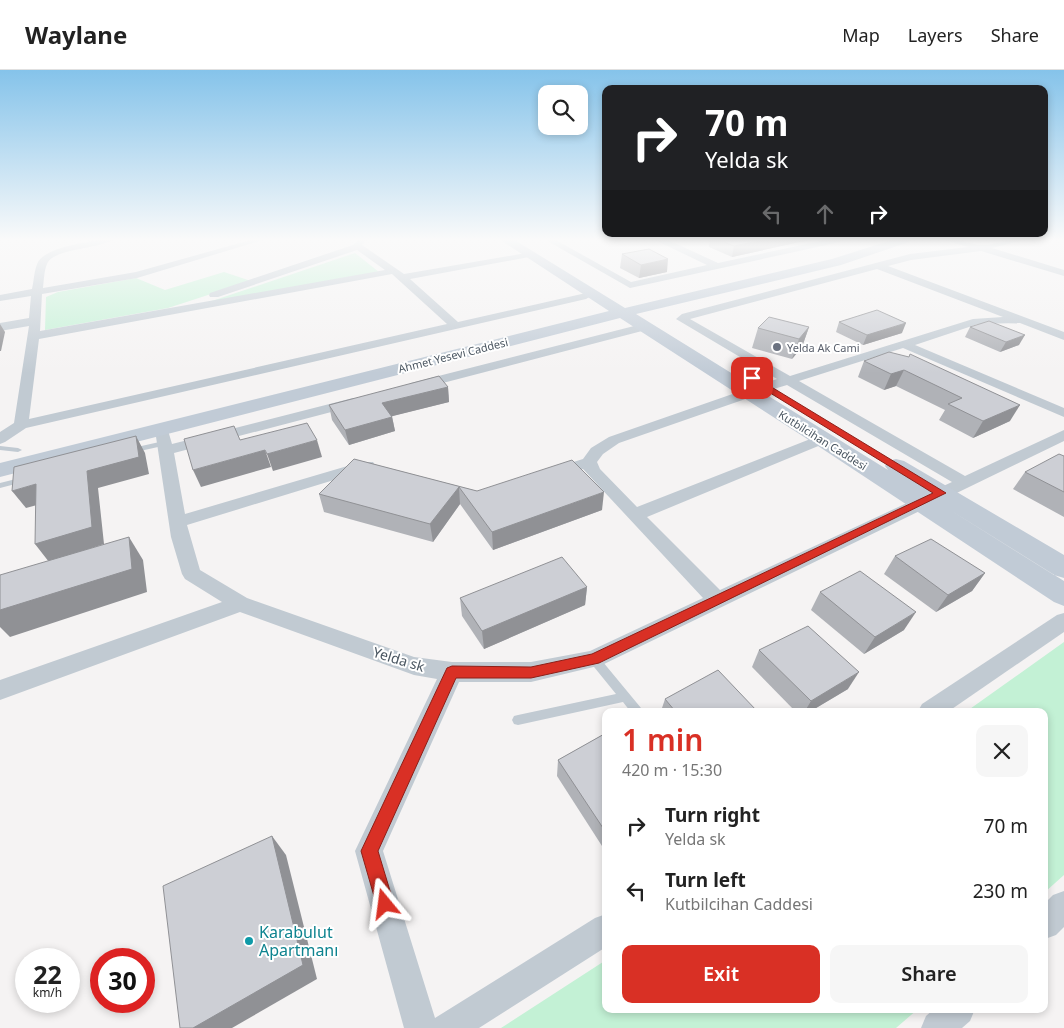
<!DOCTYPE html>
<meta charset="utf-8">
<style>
body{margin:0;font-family:"Noto Sans",sans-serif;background:#f6f6f6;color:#222;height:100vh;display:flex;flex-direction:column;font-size:19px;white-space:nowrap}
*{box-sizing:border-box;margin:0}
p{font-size:16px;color:#767676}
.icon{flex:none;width:28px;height:28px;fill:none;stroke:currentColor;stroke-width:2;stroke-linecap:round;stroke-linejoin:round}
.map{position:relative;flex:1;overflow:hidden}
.side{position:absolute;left:602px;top:638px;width:446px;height:305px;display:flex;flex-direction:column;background:#fff;border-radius:10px;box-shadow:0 2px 8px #0003}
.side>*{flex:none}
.guide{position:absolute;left:602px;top:15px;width:446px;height:152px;border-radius:10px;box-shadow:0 2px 8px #0003;background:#202124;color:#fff;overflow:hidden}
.fabs{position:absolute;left:538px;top:15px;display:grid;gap:10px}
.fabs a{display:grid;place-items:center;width:50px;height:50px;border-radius:10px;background:#fff;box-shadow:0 2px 8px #0003;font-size:25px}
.speed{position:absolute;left:15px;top:878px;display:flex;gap:10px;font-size:25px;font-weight:700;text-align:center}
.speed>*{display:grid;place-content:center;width:65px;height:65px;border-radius:50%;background:#fff;box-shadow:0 2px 8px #0003;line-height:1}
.speed small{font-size:12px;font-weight:400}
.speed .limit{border:8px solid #d22;background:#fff;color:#111}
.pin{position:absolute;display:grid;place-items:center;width:42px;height:42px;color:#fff;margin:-21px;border-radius:10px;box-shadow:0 2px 8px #0006}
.me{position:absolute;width:55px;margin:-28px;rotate:344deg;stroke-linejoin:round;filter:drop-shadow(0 0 4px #0008)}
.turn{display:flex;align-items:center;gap:18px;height:105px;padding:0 20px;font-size:22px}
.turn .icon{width:65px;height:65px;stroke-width:2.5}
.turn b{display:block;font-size:35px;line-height:42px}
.lanes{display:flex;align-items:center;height:48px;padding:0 20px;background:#0003;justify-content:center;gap:25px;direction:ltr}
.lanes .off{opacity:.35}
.round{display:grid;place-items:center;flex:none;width:52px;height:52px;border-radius:10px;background:#f6f6f6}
.overview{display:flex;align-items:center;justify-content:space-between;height:85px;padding:0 20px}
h1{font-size:30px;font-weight:600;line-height:38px;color:#d93025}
.cta{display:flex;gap:10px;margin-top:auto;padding:10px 20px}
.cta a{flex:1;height:58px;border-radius:10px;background:#d93025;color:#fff;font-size:20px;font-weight:600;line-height:58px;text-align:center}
.cta a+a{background:#f6f6f6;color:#222}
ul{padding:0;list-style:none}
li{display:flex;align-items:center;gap:15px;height:65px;padding:0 20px}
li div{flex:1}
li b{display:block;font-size:19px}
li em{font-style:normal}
header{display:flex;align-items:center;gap:30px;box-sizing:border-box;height:70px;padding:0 25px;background:#fff;border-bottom:1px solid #e0e0e0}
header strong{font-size:24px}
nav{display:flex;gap:28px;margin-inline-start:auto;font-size:18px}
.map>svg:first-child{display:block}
.green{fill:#c3f1d5}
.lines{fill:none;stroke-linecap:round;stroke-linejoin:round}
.lane{fill:#c1cad2;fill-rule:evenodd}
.street{fill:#c1cad2;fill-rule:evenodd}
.secondary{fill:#c1cbd6;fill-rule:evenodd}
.wall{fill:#b0b2b7}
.shaded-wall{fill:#909195}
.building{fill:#cdcfd5;stroke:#909195}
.route{fill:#d93025;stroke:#8d1f18}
.worship-dot{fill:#6b7280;stroke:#fff;stroke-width:2}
.culture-dot{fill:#0f9aa8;stroke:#fff;stroke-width:2}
.labels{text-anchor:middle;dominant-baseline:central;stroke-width:4;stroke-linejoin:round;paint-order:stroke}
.far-worship-label{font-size:11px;fill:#5b616d;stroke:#fff;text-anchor:start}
.far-street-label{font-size:11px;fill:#4a5661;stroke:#fff}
.street-label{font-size:14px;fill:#4a5661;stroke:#fff}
.near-culture-label{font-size:16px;fill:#0d838f;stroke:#fff;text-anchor:start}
</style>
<header>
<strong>Waylane</strong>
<nav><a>Map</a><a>Layers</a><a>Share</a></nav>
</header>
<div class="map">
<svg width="1064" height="958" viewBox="0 0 1064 958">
<rect width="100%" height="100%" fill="#f5f3f3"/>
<g class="green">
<path d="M355 183 379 202 200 235Z"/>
<path d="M224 202 251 211 168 238 45 260 46 227 58 222 136 208 165 220Z"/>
<path d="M1064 572V805L1045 822V641H967Z"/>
<path d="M606 890V939H918L896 958H501Z"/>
</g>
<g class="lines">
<g class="lane">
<path d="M164 371 168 373 167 375 131 383 127 381 128 379Z"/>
<path d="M0 376 18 378 22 380 18 382 0 380Z"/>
<path d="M24 407 28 409 27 411 0 418V413Z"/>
<path d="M594 585 598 586 641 638 642 641H630L623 632 518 655 514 654 512 650 514 646 518 645 616 624 590 592 589 589 590 586Z"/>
</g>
<g class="street">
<path d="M101 169H114C102 179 53 178 47 194 44 201 44 210 43 218L136 202 254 169H266L137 208 42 224 40 261 385 200 357 180 218 227H210L209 225 210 223 353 175 359 169H367L362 175 404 204 532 182 534 184 529 187 410 209 458 252 586 223 591 226 586 229 26 358 5 372 0 374V362L14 353 29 256 0 261V253L29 248 31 226 0 231V225L32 219C34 211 34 200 38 192 47 177 85 173 101 169ZM392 204 447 254 29 349 39 269Z"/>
<path d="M544 169H554L631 212 707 195 657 171 656 169H666L718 193 830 169H844L840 172 630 218Z"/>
<path d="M947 169C961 169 971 175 982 175 992 176 1007 169 1021 169L1020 171 992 178 1064 200V206L981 181 911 190 888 196 1064 262V270L1020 253 978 254 915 275 1064 338V347L903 278 799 311 965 406 1064 360V371L602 595 531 612H459L383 781 435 948 595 848 606 844V877L479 958H404L355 781 437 609 414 605 240 542 0 630V610L222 532 185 509 182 504 171 467 155 360 157 357H167L172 374 353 328 358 329 360 332 358 335 174 383 185 444 361 392H373L375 395 373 398 187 455 200 500 247 528 414 587 452 592H531L590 581 703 528 583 399 554 408 548 406 546 403 548 400 583 389 591 378 609 367 744 320 749 319 756 323 754 326 619 373 603 384 597 392 600 399 637 437 818 366H828L831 369 828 372 647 447 720 520 952 412 787 315 767 321 762 320 760 317 762 314 777 309 676 249 682 244 910 184 968 177 948 171ZM877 199 1003 247 973 249 790 306 690 249Z"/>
<path d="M638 255 644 259 642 261 416 320 409 316 411 313Z"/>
<path d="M1064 543V562L949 641H918L922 634 1057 545Z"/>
<path d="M1064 821V857L1056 865 1045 869V833L1053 825Z"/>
<path d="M934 939H975L970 951 962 958H921L926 946Z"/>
</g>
<path class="secondary" d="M499 169H513L625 238 832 189 895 169H911L909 172 841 195 636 244 888 400 885 396 888 391 896 389 904 391 1064 485V508L1054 505 947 438 1064 511V536L1054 532 815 374 620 248 0 407V393L609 241Z"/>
</g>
<g class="wall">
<path d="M710 169H813L732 187 709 177Z"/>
<path d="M622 184 667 202 639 208 620 198Z"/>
<path d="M839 252 902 263 863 275 836 262Z"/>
<path d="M809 257 802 277 792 289 752 278 758 258Z"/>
<path d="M970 257 1019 275 1000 282 965 267Z"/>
<path d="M889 282 1010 351 973 368 939 350 945 340 896 316 884 320 858 307 864 291Z"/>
<path d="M448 317 449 332 392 346 395 361 349 375 332 350 329 335Z"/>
<path d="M1064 386V447L1013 419 1025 402Z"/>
<path d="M354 389 477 421 602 440 493 480 460 434 433 472 324 442 319 424Z"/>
<path d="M895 486 985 503 972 521 936 542 884 504Z"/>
<path d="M587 517 585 535 484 579 462 546 460 528Z"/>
<path d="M820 522 904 560 864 584 811 540Z"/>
<path d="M759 580 848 619 811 641H795L752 597Z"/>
<path d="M665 629 757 641H661Z"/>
<path d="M606 663V773L602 776 557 706 558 690Z"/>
</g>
<g class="shaded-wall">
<path d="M768 169H813L732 187 734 176Z"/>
<path d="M668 189 667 202 639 208 641 195Z"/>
<path d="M906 253 902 263 863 275 867 265Z"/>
<path d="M0 254 5 262 1 281H0Z"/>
<path d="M809 257 802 277 792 289 799 269Z"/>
<path d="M1025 265 1019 275 1000 282 1006 272Z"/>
<path d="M904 300 896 316 884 320 891 304Z"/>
<path d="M448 317 449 332 385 348 382 333Z"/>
<path d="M1020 335 1010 351 973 368 983 351Z"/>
<path d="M392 347 395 361 349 375 345 360Z"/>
<path d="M136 366 145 383 149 404 98 418 104 474 49 492 35 474 87 401Z"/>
<path d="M317 370 322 387 273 401 267 384Z"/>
<path d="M265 380 271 397 201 417 193 400Z"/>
<path d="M36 414 48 432 26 438 12 421Z"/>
<path d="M459 417 460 434 433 472 430 454Z"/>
<path d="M604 422 602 440 493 480 492 462Z"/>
<path d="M129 467 143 490 147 522 10 567 0 557V540Z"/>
<path d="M985 503 972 521 936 542 948 525Z"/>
<path d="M587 517 585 535 484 579 482 561Z"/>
<path d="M916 542 904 560 864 584 875 567Z"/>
<path d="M859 602 848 619 811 641H805L811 631Z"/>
<path d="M606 760V773L602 776 605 761Z"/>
<path d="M272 766 286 785 317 909 232 958H193Z"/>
</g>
<g class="building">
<path d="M716 169H768L734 176Z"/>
<path d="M649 179 668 189 641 195 622 184Z"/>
<path d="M877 240 906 253 867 265 839 252Z"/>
<path d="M769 247 809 257 799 269 758 258Z"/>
<path d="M989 251 1025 265 1006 272 970 257Z"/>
<path d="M889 282 909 287 910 284 1020 335 983 351 948 334 962 328 904 300 891 304 864 291Z"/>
<path d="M439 306 448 317 382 333 392 347 345 360 329 335Z"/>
<path d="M307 353 317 370 267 384 265 380 193 400 184 369 234 356 240 370Z"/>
<path d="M136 366 139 387 87 401 92 457 35 474 36 414 12 421 14 397Z"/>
<path d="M1059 384 1064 386V422L1025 402Z"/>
<path d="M354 389 477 421 572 390 604 422 492 462 459 417 430 454 319 424Z"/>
<path d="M129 467 132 499 0 540V505Z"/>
<path d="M931 469 985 503 948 525 895 486Z"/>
<path d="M562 487 587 517 482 561 460 528Z"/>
<path d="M860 501 916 542 875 567 820 522Z"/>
<path d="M808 556 859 602 811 631 759 580Z"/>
<path d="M718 600 757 641H675L665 629Z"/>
<path d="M606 663V760L605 761 558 690Z"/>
<path d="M272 766 303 895 193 958H180L163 816Z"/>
</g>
<linearGradient id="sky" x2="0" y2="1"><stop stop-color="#85c3ea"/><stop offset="0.56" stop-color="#fafafa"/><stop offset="1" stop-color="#fafafa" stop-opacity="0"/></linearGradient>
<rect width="1064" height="303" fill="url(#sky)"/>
<path class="route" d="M749 307H755L946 423 599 593 531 608H456L378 781 394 834 391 840 385 843 378 840 361 781 447 598 452 596 531 597 592 584 933 423 749 310Z"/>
<circle class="worship-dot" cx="777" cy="277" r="5"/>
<circle class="culture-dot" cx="249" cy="871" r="5"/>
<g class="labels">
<g class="far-worship-label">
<text x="787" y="277">Yelda Ak Cami</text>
</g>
<g class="far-street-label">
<text transform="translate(453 285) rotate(-14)">Ahmet Yesevi Caddesi</text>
<text transform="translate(823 370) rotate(32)">Kutbilcihan Caddesi</text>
</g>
<g class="street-label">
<text transform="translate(399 589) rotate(17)">Yelda sk</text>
</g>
<g class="near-culture-label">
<text x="259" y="862">Karabulut<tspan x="259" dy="18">Apartmanı</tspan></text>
</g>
</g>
</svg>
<div class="fabs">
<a><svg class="icon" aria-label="search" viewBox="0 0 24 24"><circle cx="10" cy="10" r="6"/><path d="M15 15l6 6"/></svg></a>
</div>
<div class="speed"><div>22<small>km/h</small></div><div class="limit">30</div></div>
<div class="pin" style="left:752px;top:308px;background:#d93025"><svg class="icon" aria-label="arrive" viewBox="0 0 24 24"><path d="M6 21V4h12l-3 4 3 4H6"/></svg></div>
<svg class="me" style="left:385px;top:834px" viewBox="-20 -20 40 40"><path d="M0-17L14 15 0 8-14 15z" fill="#d93025" stroke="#fff" stroke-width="4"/></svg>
<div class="guide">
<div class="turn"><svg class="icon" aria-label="right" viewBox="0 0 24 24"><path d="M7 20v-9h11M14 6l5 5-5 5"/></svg><div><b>70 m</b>Yelda sk</div></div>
<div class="lanes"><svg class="icon off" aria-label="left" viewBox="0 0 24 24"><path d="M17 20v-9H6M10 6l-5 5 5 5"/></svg><svg class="icon off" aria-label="ahead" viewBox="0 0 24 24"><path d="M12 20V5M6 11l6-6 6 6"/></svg><svg class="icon" aria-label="right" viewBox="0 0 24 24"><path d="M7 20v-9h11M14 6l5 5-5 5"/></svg></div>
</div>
<section class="side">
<div class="overview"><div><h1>1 min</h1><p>420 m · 15:30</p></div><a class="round"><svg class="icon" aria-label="close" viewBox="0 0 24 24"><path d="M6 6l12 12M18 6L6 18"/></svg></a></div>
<ul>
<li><svg class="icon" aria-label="right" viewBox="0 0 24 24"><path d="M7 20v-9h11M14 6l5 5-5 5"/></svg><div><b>Turn right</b><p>Yelda sk</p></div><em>70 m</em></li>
<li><svg class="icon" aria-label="left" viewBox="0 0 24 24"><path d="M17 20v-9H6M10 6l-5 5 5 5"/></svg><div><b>Turn left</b><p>Kutbilcihan Caddesi</p></div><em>230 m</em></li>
</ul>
<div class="cta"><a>Exit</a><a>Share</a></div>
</section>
</div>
